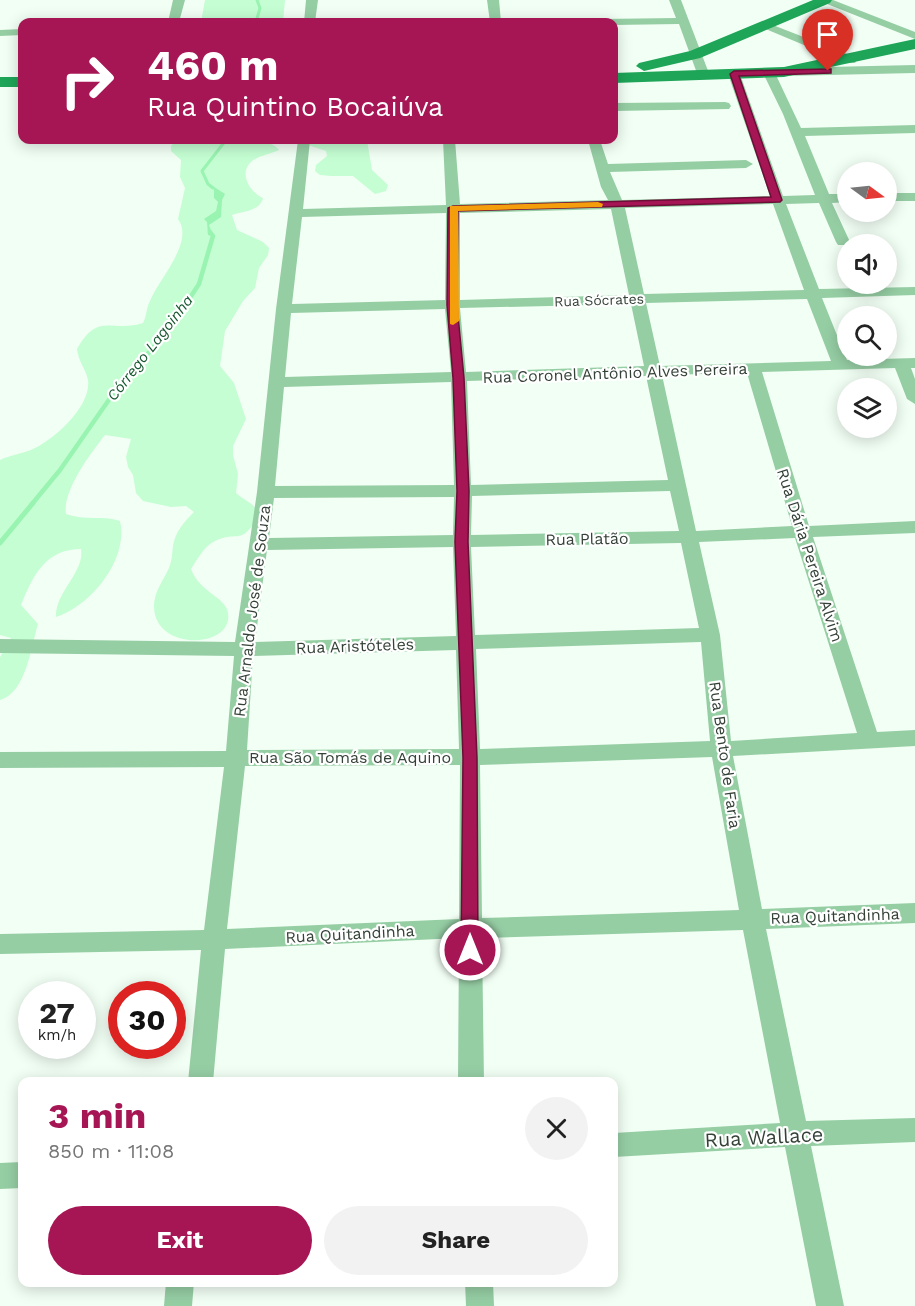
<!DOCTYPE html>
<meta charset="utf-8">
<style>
body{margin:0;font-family:"Work Sans",sans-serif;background:#f2f2f2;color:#222;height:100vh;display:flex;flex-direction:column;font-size:22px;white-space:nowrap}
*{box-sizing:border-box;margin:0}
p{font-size:20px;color:#767676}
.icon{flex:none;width:33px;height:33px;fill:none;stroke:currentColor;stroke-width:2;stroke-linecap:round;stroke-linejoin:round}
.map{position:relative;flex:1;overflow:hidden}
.sheet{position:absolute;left:18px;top:1077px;width:600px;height:210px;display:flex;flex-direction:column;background:#fff;border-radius:12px;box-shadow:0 3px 15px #0003}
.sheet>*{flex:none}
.hud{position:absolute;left:18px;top:18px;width:600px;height:126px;border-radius:12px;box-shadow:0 3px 15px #0003;background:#a61655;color:#fff;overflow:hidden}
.needle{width:39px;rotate:105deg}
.tools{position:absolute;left:837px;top:162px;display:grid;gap:12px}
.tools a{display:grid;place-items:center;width:60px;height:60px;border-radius:50%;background:#fff;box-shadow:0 3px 15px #0003;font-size:30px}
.speed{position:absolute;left:18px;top:981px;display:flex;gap:12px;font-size:30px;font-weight:700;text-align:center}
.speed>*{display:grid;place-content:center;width:78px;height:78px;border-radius:50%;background:#fff;box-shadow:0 3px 15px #0003;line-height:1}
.speed small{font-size:15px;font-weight:400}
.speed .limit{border:9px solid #d22;background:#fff;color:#111}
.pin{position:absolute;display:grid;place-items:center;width:51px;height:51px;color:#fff;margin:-62px -26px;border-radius:50% 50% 50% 0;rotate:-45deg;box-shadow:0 0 6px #0007}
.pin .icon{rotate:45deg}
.me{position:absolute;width:66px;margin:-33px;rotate:0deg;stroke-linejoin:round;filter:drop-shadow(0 0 4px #0008)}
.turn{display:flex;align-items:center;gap:21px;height:126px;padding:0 30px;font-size:27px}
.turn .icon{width:78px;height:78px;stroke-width:2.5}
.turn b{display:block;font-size:42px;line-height:51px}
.round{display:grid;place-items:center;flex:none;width:63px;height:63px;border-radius:32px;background:#f2f2f2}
.headline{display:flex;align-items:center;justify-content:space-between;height:102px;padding:0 30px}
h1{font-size:36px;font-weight:700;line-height:45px;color:#a61655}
.cta{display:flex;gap:12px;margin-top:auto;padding:12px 30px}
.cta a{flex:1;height:69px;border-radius:36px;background:#a61655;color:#fff;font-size:24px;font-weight:700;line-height:69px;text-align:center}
.cta a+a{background:#f2f2f2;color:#222}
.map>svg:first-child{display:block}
.green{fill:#c5fed3}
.water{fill:#99f4b2}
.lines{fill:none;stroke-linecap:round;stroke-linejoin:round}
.stream-far2{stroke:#99f4b2;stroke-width:3}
.stream-far1{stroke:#99f4b2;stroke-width:4.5}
.stream{stroke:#99f4b2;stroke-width:5}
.minor{fill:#96cea4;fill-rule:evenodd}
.major{fill:#1ea558;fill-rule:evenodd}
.route{fill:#a61655;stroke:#6c0e37;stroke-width:1.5}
.slow{fill:#f59e0b}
.labels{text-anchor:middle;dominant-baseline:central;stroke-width:4.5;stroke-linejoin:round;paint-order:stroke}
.far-street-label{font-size:14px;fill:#344137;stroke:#fff}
.far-water-label{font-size:15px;font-style:italic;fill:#15572e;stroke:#fff}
.street-label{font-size:16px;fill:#344137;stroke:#fff}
.near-street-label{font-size:20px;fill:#344137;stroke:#fff}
</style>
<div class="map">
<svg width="915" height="1306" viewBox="0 0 915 1306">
<rect width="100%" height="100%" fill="#f2fff5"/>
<g class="green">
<path d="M205 0H285L283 22H201Z"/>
<path d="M176 140C199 140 267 132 279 150 271 154 257 156 251 162 238 174 251 193 263 198 260 211 244 211 232 215L237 230 263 242 269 248 268 255 259 268 255 288 243 301 225 331 220 366 234 383 246 419 233 446V455L238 474 236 493C245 501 254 503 260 514 239 549 239 528 213 542 203 548 197 560 191 569 199 592 226 597 228 613 234 649 154 652 154 606 154 592 163 581 169 568 172 561 172 554 173 546 175 532 184 522 194 512L186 506 171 507 143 501 136 493 133 475 128 467 126 457 131 439 105 435C91 453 62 491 66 514 85 521 102 515 120 521 129 559 91 606 56 617 55 592 85 572 81 549 46 549 33 575 21 605L38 624C31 647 26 693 0 700V657L11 638 0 635V460C10 455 21 454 31 450 53 441 92 406 88 380 86 369 78 361 77 349 98 311 112 333 143 323 147 316 146 308 150 301 158 280 195 242 178 219L185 188 180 177 181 160 171 151V146Z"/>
<path d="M293 140H367L372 170 388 185 386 191 375 194 353 176H331L320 175 315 171 316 165 327 156 326 151Z"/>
</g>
<path class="water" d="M208 183 225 194 222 200 221 217 209 225 213 236 208 235 207 222 204 219 216 211 218 202 214 198V188H210Z"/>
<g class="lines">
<g class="stream-far2">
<path d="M256 22 260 8 257 0"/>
<path d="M213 188 208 184 202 171 226 140"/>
</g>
<path class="stream-far1" d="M32 504 60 470 113 394 170 328 199 284 213 236 210 232"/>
<path class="stream" d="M0 543 33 503"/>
<g class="minor">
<path d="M173 0H185L179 22H168Z"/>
<path d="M306 0H318L315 22H304Z"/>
<path d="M487 0H499L501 22H490Z"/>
<path d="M669 0H681L710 76 708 79H700L698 76 679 24 614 25V22H596L602 19 676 18Z"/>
<path d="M817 0H833L915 32V39Z"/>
<path d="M765 22 855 57 857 60 855 63H847L761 27 759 25Z"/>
<path d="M22 29V35L0 36V30Z"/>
<path d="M915 65V73L784 76 778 72 784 68Z"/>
<path d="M769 69 775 73 801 128 915 125V133L805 136 829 194H848V202L832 203 850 242 848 245H838L836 242 819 203 786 204 819 289 915 287V295L822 298 847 360 915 358V368H911L915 379V404L907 399 895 368 762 372 809 526 915 521V533L813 537 877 732 915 730V746L733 756 762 909 915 903V923L766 929 806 1121 915 1118V1142L811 1146 844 1306H816L785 1147 614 1157V1133L780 1123 743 930 482 938 484 1082H458L459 938 225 949 213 1082H188L201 950 0 954V934L204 930 224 767 0 768V752L226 751 234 656 0 653V639L235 642 257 492 276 309 298 140H310L303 209 446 205 443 140H455L460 204 608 200 601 187 588 140H600L608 164 746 160 753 164 746 168 610 172 622 200 770 196 728 74 734 70 740 74 783 196 815 195 783 114 763 73ZM773 204 804 290 644 294 625 208ZM611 209 629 295 460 300V213ZM446 213 445 300 292 304 302 217ZM807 299 831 361 660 366 646 303ZM631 304 644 366 466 372 460 308ZM445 309 451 372 285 377 291 313ZM747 373 792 526 696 531 662 375ZM646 376 668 480 471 485 467 381ZM451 382 454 485 275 486 284 387ZM670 491 679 531 471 535 472 496ZM454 497 453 535 269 538 274 498ZM795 538 857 733 731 741 720 635 699 542ZM681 543 699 628 475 635 471 547ZM453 547 456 636 255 642 267 550ZM701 642 710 741 480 749 476 649ZM456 650 459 749 247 750 253 656ZM712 757 739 910 482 918 480 765ZM460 765 459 919 227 929 245 766Z"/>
<path d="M725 102 729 103 731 106 729 109 614 111V103Z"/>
<rect x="886" y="193" width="29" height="8"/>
<path d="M22 1162V1188L0 1189V1163Z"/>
<path d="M166 1282H194L192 1306H164Z"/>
<path d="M465 1282H493L494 1306H466Z"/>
</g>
<g class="major">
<path d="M813 0H832L830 3 700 58 644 71 636 66 639 63 690 51Z"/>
<path d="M915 39V49L784 77 614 83V73L784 67Z"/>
<rect x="0" y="77" width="22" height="10"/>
</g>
</g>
<path class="route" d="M828 69H831V73L739 76 782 200 780 202 458 211 457 305 464 378 469 491 468 542 477 758 478 950 475 955 470 957 464 955 461 950 463 758 455 542 457 491 453 378 447 305 448 208 453 206 771 197 730 74 734 71Z"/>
<path class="slow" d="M598 202 603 204 602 207 458 211 459 321 453 325 450 324V206Z"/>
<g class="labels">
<g class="far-street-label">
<text transform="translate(599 300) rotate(-2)">Rua Sócrates</text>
</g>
<g class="far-water-label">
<text transform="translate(150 348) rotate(-52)">Córrego Lagoinha</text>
</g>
<g class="street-label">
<text transform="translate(615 373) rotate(-2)">Rua Coronel Antônio Alves Pereira</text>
<text transform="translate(587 539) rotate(-1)">Rua Platão</text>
<text transform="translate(810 555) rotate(72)">Rua Dária Pereira Alvim</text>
<text transform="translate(252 611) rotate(-83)">Rua Arnaldo José de Souza</text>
<text transform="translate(355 646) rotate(-2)">Rua Aristóteles</text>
<text transform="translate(725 755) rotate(82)">Rua Bento de Faria</text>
<text x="350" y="757">Rua São Tomás de Aquino</text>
<text transform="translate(835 916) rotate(-2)">Rua Quitandinha</text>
<text transform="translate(350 934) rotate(-3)">Rua Quitandinha</text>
</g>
<g class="near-street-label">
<text transform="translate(764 1137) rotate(-3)">Rua Wallace</text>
</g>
</g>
</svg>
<div class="tools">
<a><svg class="needle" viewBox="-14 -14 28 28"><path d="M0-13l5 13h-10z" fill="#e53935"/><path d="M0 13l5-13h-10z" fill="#767676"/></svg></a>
<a><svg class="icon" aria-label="sound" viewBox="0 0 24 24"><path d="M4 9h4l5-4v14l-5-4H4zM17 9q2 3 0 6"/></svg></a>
<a><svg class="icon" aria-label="search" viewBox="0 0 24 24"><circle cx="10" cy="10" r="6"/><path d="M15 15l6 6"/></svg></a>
<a><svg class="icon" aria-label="layers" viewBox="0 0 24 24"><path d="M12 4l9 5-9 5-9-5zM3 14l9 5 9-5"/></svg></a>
</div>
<div class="speed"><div>27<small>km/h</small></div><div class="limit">30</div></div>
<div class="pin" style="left:828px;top:71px;background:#d93025"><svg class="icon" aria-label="arrive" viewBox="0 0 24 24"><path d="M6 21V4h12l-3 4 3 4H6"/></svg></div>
<svg class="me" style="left:470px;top:950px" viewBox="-20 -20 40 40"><circle r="17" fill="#a61655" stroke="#fff" stroke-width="3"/><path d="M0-11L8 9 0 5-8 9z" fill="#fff"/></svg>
<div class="hud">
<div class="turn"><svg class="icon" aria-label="right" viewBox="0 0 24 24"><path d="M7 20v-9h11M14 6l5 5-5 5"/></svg><div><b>460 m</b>Rua Quintino Bocaiúva</div></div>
</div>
<section class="sheet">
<div class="headline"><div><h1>3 min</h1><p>850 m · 11:08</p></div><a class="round"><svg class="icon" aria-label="close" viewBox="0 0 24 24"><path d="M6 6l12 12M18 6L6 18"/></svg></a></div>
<div class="cta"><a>Exit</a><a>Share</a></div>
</section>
</div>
